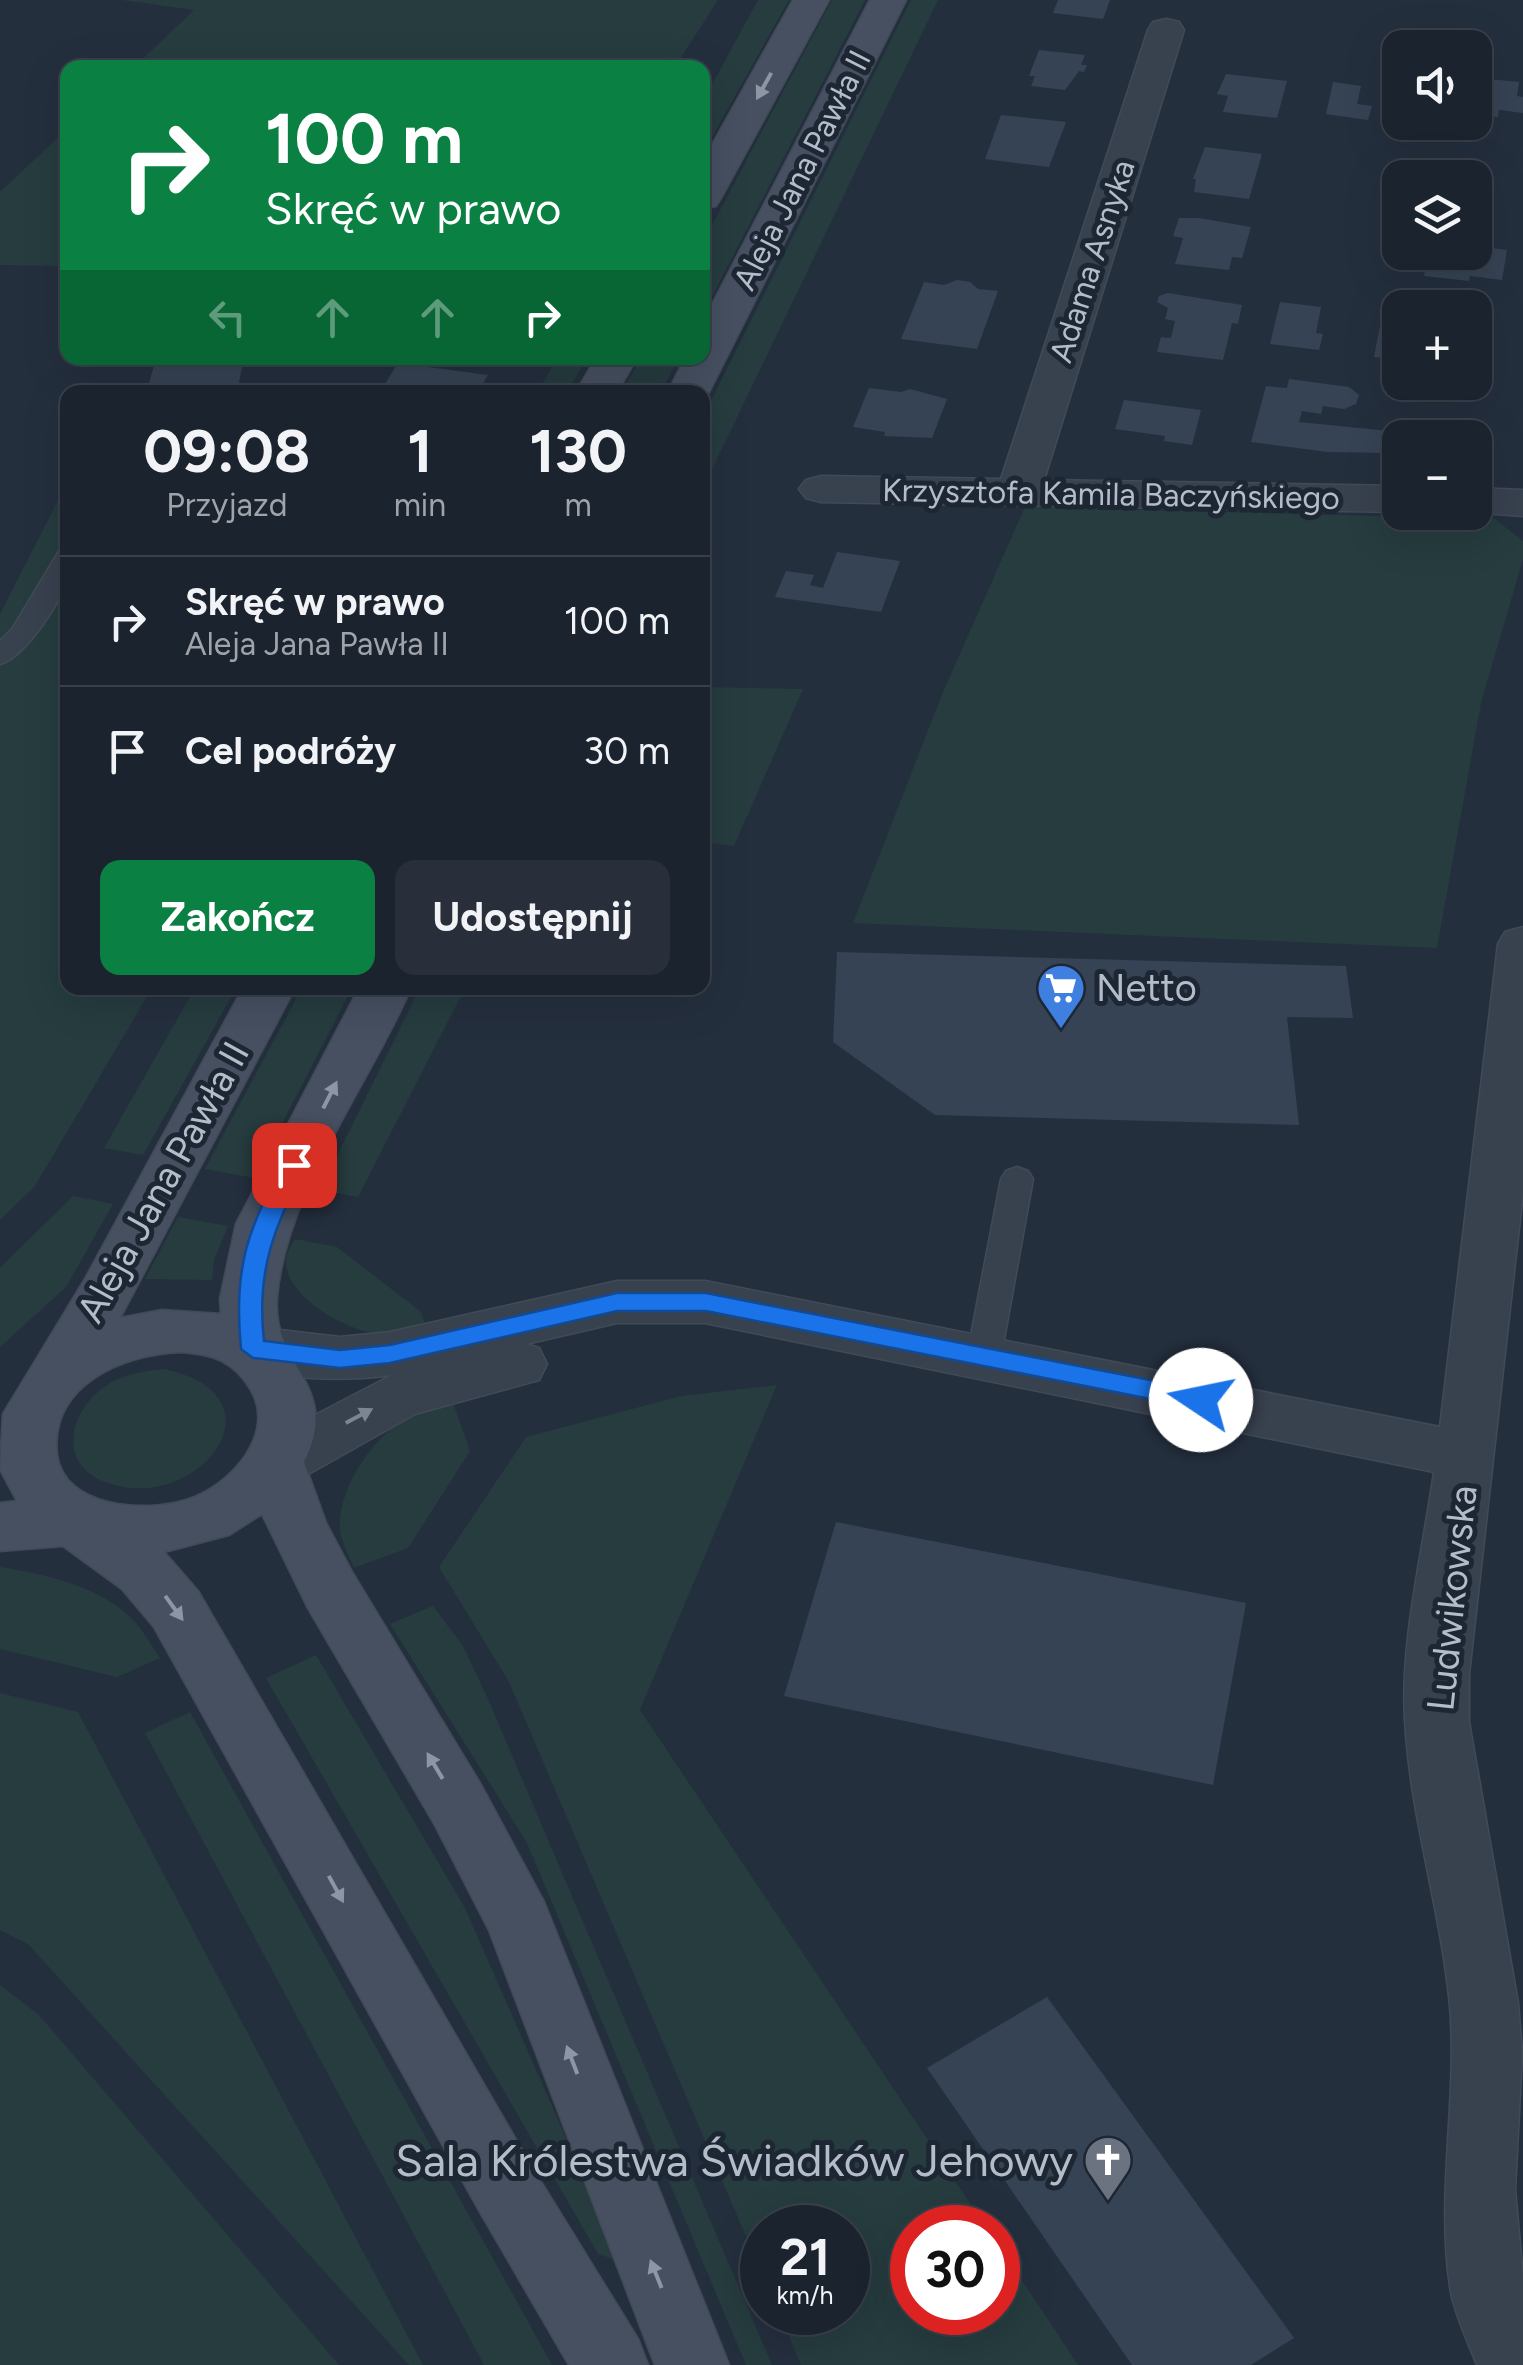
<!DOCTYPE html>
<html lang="pl">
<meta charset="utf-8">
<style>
body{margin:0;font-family:Figtree,sans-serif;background:#282f3a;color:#f1f3f6;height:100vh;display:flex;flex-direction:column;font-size:38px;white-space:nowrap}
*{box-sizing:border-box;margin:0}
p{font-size:32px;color:#a0a4aa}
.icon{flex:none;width:55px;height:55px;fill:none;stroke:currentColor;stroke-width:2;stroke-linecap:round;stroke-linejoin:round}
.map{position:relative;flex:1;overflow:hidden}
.details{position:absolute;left:60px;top:385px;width:650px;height:610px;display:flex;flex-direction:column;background:#1b232e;border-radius:20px;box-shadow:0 10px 40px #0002,0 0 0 2px #39404a}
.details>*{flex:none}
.hud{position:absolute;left:60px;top:60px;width:650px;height:305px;border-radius:20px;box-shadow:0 10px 40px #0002,0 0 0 2px #39404a;background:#0b8043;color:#fff;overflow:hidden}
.controls{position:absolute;left:1382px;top:30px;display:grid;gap:20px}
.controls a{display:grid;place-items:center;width:110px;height:110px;border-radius:20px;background:#1b232e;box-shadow:0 10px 40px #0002,0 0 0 2px #39404a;font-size:50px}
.speed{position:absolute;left:740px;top:2205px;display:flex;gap:20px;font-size:50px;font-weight:700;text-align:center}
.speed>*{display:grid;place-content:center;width:130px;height:130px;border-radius:50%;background:#1b232e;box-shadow:0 10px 40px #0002,0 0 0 2px #39404a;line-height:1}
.speed small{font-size:25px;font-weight:400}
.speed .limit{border:15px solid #d22;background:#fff;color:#111}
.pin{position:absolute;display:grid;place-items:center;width:85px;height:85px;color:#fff;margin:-42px;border-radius:20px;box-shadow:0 5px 15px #0006}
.me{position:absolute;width:110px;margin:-55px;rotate:281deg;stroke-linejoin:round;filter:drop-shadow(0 0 8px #0008)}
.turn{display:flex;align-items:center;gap:35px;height:210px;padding:0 40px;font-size:45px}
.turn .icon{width:130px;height:130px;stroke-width:2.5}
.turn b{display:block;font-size:70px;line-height:85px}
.lanes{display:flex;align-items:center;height:95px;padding:0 40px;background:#0003;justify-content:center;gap:50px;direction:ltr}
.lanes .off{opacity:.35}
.eta{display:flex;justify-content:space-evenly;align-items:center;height:170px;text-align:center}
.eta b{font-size:60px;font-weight:700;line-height:70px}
.action{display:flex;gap:20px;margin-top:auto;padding:20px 40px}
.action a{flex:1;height:115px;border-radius:20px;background:#0b8043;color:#fff;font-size:40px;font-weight:700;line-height:115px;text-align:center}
.action a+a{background:#282f3a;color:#f1f3f6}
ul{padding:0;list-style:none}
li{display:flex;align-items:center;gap:30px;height:130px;padding:0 40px;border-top:2px solid #39404a}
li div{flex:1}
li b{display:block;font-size:38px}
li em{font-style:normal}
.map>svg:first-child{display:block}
.green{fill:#263c3f}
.building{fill:#364354}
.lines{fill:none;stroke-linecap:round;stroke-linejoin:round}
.lane-casing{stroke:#414a57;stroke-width:3}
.street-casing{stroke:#414a57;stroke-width:3}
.secondary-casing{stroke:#414a57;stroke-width:3}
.lane{fill:#38414e;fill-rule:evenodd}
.street{fill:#38414e;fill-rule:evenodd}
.secondary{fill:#465061;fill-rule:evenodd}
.oneway{fill:#8e96a5}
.oneway2{fill:#7c8592}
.route{fill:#1a73e8;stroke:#114b97;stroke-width:2.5}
.labels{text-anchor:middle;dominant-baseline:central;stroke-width:10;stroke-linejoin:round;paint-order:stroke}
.far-street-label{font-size:32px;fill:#b4bcc9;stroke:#1d2633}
.poi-label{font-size:38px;fill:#b4bcc9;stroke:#1d2633;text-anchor:start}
.street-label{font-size:38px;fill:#b4bcc9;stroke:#1d2633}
.near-poi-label{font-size:45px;fill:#b4bcc9;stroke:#1d2633;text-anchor:end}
</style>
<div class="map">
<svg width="1523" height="2365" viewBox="0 0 1523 2365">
<rect width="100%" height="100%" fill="#242f3e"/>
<g class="green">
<path d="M122 0H718L675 67 133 68 194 10Z"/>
<path d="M758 0H789L703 153V101Z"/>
<path d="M832 0H865L703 314V242Z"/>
<path d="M911 0H938L703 488V417Z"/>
<path d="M67 129V266L0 265V192Z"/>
<path d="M557 358H587L567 392H538Z"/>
<path d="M641 358H679L661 392H622Z"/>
<path d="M67 483 68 988H152L35 1186 0 1220V614Z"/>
<path d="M1025 507 1495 519 1523 541V559L1481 703 1437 948 853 923 943 692Z"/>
<path d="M703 687 803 689 734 846 703 842Z"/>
<path d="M195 988H236L143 1155 104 1148Z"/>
<path d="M302 988H352L254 1178 205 1169Z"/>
<path d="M420 988H465L358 1197 320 1190Z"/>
<path d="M73 1196 113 1204 66 1287 0 1347V1268Z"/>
<path d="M178 1217 228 1226 214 1260 212 1280 145 1279Z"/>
<path d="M295 1239 337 1247 421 1312 426 1326C417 1329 405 1335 396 1336 360 1338 286 1302 286 1261 286 1253 291 1246 295 1239Z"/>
<path d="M164 1369C291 1396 197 1517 105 1482 52 1462 73 1403 112 1382 128 1373 147 1371 164 1369Z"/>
<path d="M777 1385 640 1710 986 2227 912 2228V2312H998V2244L1078 2365H801L779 2313 848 2312V2228H762V2274L509 1682 439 1567 526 1437 681 1396Z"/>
<path d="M452 1400 470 1451 408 1548 354 1568C350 1559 345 1549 342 1540 331 1501 366 1447 396 1425 413 1412 432 1406 452 1400Z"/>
<path d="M0 1567C42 1573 102 1587 132 1619 143 1630 151 1645 160 1658L117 1677 0 1649Z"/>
<path d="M433 1606 463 1646 488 1699 772 2365H746L527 1843 390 1624Z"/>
<path d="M316 1655 465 1908 620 2261 598 2254 266 1678Z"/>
<path d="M0 1693 78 1712 423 2365H409L28 1944 0 1930Z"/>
<path d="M190 1712 552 2365H484L145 1733Z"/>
<path d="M0 1985 39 2015 339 2365H0Z"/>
</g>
<g class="building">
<path d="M1058 0H1110L1103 19 1053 13Z"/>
<path d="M1039 50 1085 55 1081 65H1087L1084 72 1079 71 1065 90 1031 86 1035 76H1029Z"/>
<path d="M1226 74 1287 81 1277 118 1223 112 1228 96 1217 94Z"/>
<path d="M1478 78 1519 82 1517 96 1523 97V113L1499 110 1498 117 1475 115Z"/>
<path d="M1333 82 1361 86 1357 104 1372 106 1368 120 1326 114Z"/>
<path d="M1001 115 1066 122 1049 167 985 159Z"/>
<path d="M1205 147 1262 154 1249 199 1194 192 1196 179H1193Z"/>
<path d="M1179 218H1199L1251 227 1242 258 1232 257 1229 270 1175 264 1183 238 1173 236Z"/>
<path d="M1475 246 1507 250 1502 280 1470 276 1469 281 1424 276 1425 270 1400 267 1403 252H1475Z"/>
<path d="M957 280 970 282 978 289 998 291 977 349 901 339 924 282 944 285Z"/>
<path d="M1168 293 1242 305 1238 324 1232 323 1223 360 1157 352 1161 337 1171 338 1175 321 1165 319 1168 308 1157 302 1159 296Z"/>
<path d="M1280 302 1321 307 1316 333 1323 334 1319 350 1270 344Z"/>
<path d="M1475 324H1481L1479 339 1492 340 1488 371 1475 370Z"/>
<path d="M1380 326 1400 329V360L1374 357Z"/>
<path d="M156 358H244L238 387H148Z"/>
<path d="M398 363 488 375 478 392H380Z"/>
<path d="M1289 379 1349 387 1359 395 1356 404 1344 409 1323 406 1321 414 1302 411 1299 422 1389 431 1385 453 1328 452 1251 442 1266 386 1287 388Z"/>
<path d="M869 388 901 392 910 389 947 399 932 438 884 436 885 432 853 427Z"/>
<path d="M1124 400 1201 410 1192 445 1164 441 1165 436 1115 429Z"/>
<path d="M837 552 900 561 881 612 775 597 786 571 814 575 810 585 823 588Z"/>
<path d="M837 952 1346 966 1353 1018 1287 1017 1299 1125 935 1115 833 1042Z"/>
<path d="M836 1522 1246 1603 1213 1785 784 1696Z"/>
<path d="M1047 1997 1294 2338 1251 2365H1132L927 2068Z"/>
</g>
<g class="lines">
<g class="lane-casing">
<g id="lane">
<path d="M68 549C68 559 70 573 66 582 58 606 24 658 0 664V641L12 629 59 551Z"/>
<path d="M1017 1167 1028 1171 1033 1179 1001 1356 996 1365 984 1369 972 1365 967 1356 1001 1179 1006 1171Z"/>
</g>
</g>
<g class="street-casing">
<g id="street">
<path d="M1166 19 1179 22 1184 30 1044 480 1400 486V512L821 502 806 498 799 489 806 480 821 476 1001 479 1148 30 1153 22Z"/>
<path d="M1475 488 1523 490V516L1469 512H1475Z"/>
<path d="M1523 927V1192L1469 1674V1722L1518 2003 1522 2053 1515 2190 1523 2278V2365H1477C1468 2342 1456 2317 1451 2293 1435 2197 1458 2102 1450 2006 1441 1910 1410 1816 1405 1720 1400 1641 1423 1551 1434 1472L705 1323H617L526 1344 539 1348 547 1364 539 1380 415 1414 296 1481 275 1487 254 1481 245 1464 254 1447 392 1375C340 1382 283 1380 233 1364L224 1349 233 1334 253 1327 340 1337 390 1332 617 1281H705L1440 1427 1498 944 1505 932Z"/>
</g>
</g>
<g class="secondary-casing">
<g id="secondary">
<path d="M793 0H829L721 198 716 206 702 209V163Z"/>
<path d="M870 0H906L709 392 702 401V392H668L685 358H702V324Z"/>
<path d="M596 358H637L617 392H576Z"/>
<path d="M243 988H295L120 1318 162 1310 221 1314 220 1299 236 1224 359 988H411C369 1085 286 1191 277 1297 271 1368 343 1385 304 1462L326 1523 352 1572 481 1785 544 1902 729 2365H655L489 1930 435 1825 308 1608 262 1514 229 1535 164 1552 198 1591 530 2164 638 2339 648 2365H569L480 2212 154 1627 122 1589 63 1546 0 1551V1503L17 1501 0 1469 3 1414 85 1279ZM181 1352C213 1354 234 1361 251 1390 277 1435 229 1487 186 1500 145 1513 64 1508 57 1455 49 1385 123 1354 181 1352Z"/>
</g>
</g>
<use href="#lane" class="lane"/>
<use href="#street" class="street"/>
<use href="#secondary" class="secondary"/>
</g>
<defs><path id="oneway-solid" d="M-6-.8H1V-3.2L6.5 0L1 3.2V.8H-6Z" transform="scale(2.5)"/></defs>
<g class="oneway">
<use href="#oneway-solid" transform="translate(764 86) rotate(119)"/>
<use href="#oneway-solid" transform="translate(330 1095) rotate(-63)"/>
<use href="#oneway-solid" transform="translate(174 1608) rotate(54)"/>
<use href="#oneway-solid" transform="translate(435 1766) rotate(-121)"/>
<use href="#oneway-solid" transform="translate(336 1889) rotate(61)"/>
<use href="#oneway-solid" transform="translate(572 2060) rotate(-111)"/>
<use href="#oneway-solid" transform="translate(656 2274) rotate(-112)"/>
</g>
<use class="oneway2" href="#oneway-solid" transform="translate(359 1416) rotate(-28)"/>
<path class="route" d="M294 1157 306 1165C274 1228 256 1270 264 1341L340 1350 390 1345 617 1293H706L1201 1390 1210 1393 1213 1400 1210 1406 1201 1409 706 1311H617L390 1363 340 1368 253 1358 241 1349C233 1270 247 1228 286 1159Z"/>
<defs>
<g id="supermarket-pin" transform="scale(2.5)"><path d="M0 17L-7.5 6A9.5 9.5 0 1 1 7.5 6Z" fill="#3f7fe0" stroke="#1d2633"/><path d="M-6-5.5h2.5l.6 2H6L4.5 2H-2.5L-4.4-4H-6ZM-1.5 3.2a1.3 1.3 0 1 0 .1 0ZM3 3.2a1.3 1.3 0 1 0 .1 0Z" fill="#fff"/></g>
<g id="church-pin" transform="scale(2.5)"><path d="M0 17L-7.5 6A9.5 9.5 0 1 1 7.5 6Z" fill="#6b7280" stroke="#1d2633"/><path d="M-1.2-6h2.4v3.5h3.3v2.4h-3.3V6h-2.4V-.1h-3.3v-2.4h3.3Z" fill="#fff"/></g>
</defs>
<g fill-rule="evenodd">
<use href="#supermarket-pin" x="1061" y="988"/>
<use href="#church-pin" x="1108" y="2160"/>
</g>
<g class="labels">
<g class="far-street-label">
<text transform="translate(802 170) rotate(-63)">Aleja Jana Pawła II</text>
<text transform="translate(1092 261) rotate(-72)">Adama Asnyka</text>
<text transform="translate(1111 494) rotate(1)">Krzysztofa Kamila Baczyńskiego</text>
</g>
<g class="poi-label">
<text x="1096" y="988">Netto</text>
</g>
<g class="street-label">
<text transform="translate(163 1182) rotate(-61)">Aleja Jana Pawła II</text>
<text transform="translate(1452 1598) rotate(-84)">Ludwikowska</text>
</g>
<g class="near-poi-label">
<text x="1073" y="2160">Sala Królestwa Świadków Jehowy</text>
</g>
</g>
</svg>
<div class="controls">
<a><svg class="icon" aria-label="sound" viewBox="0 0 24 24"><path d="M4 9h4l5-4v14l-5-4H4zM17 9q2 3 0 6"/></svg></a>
<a><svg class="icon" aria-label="layers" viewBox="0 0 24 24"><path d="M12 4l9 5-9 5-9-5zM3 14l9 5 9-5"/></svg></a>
<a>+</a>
<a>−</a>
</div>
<div class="speed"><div>21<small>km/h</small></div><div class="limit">30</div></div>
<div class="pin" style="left:294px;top:1165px;background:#d93025"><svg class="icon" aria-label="arrive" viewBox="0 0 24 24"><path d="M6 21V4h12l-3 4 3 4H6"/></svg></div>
<svg class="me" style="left:1201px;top:1400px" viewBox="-20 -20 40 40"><circle r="19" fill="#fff"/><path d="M0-13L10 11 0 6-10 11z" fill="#1a73e8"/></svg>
<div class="hud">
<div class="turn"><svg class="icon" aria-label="right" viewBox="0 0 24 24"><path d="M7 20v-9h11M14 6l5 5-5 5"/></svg><div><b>100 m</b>Skręć w prawo</div></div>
<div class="lanes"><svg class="icon off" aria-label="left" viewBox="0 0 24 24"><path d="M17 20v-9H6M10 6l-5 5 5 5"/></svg><svg class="icon off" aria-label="ahead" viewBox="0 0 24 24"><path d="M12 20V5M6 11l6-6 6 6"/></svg><svg class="icon off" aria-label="ahead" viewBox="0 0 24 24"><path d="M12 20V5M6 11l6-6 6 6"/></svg><svg class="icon" aria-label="right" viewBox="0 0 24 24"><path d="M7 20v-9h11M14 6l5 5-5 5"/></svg></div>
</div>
<section class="details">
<div class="eta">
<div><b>09:08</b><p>Przyjazd</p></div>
<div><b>1</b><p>min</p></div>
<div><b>130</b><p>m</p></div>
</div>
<ul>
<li><svg class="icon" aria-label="right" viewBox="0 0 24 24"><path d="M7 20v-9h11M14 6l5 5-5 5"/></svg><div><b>Skręć w prawo</b><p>Aleja Jana Pawła II</p></div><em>100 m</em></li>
<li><svg class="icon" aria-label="arrive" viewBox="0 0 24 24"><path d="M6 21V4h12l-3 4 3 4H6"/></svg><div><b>Cel podróży</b></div><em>30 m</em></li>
</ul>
<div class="action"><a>Zakończ</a><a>Udostępnij</a></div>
</section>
</div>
